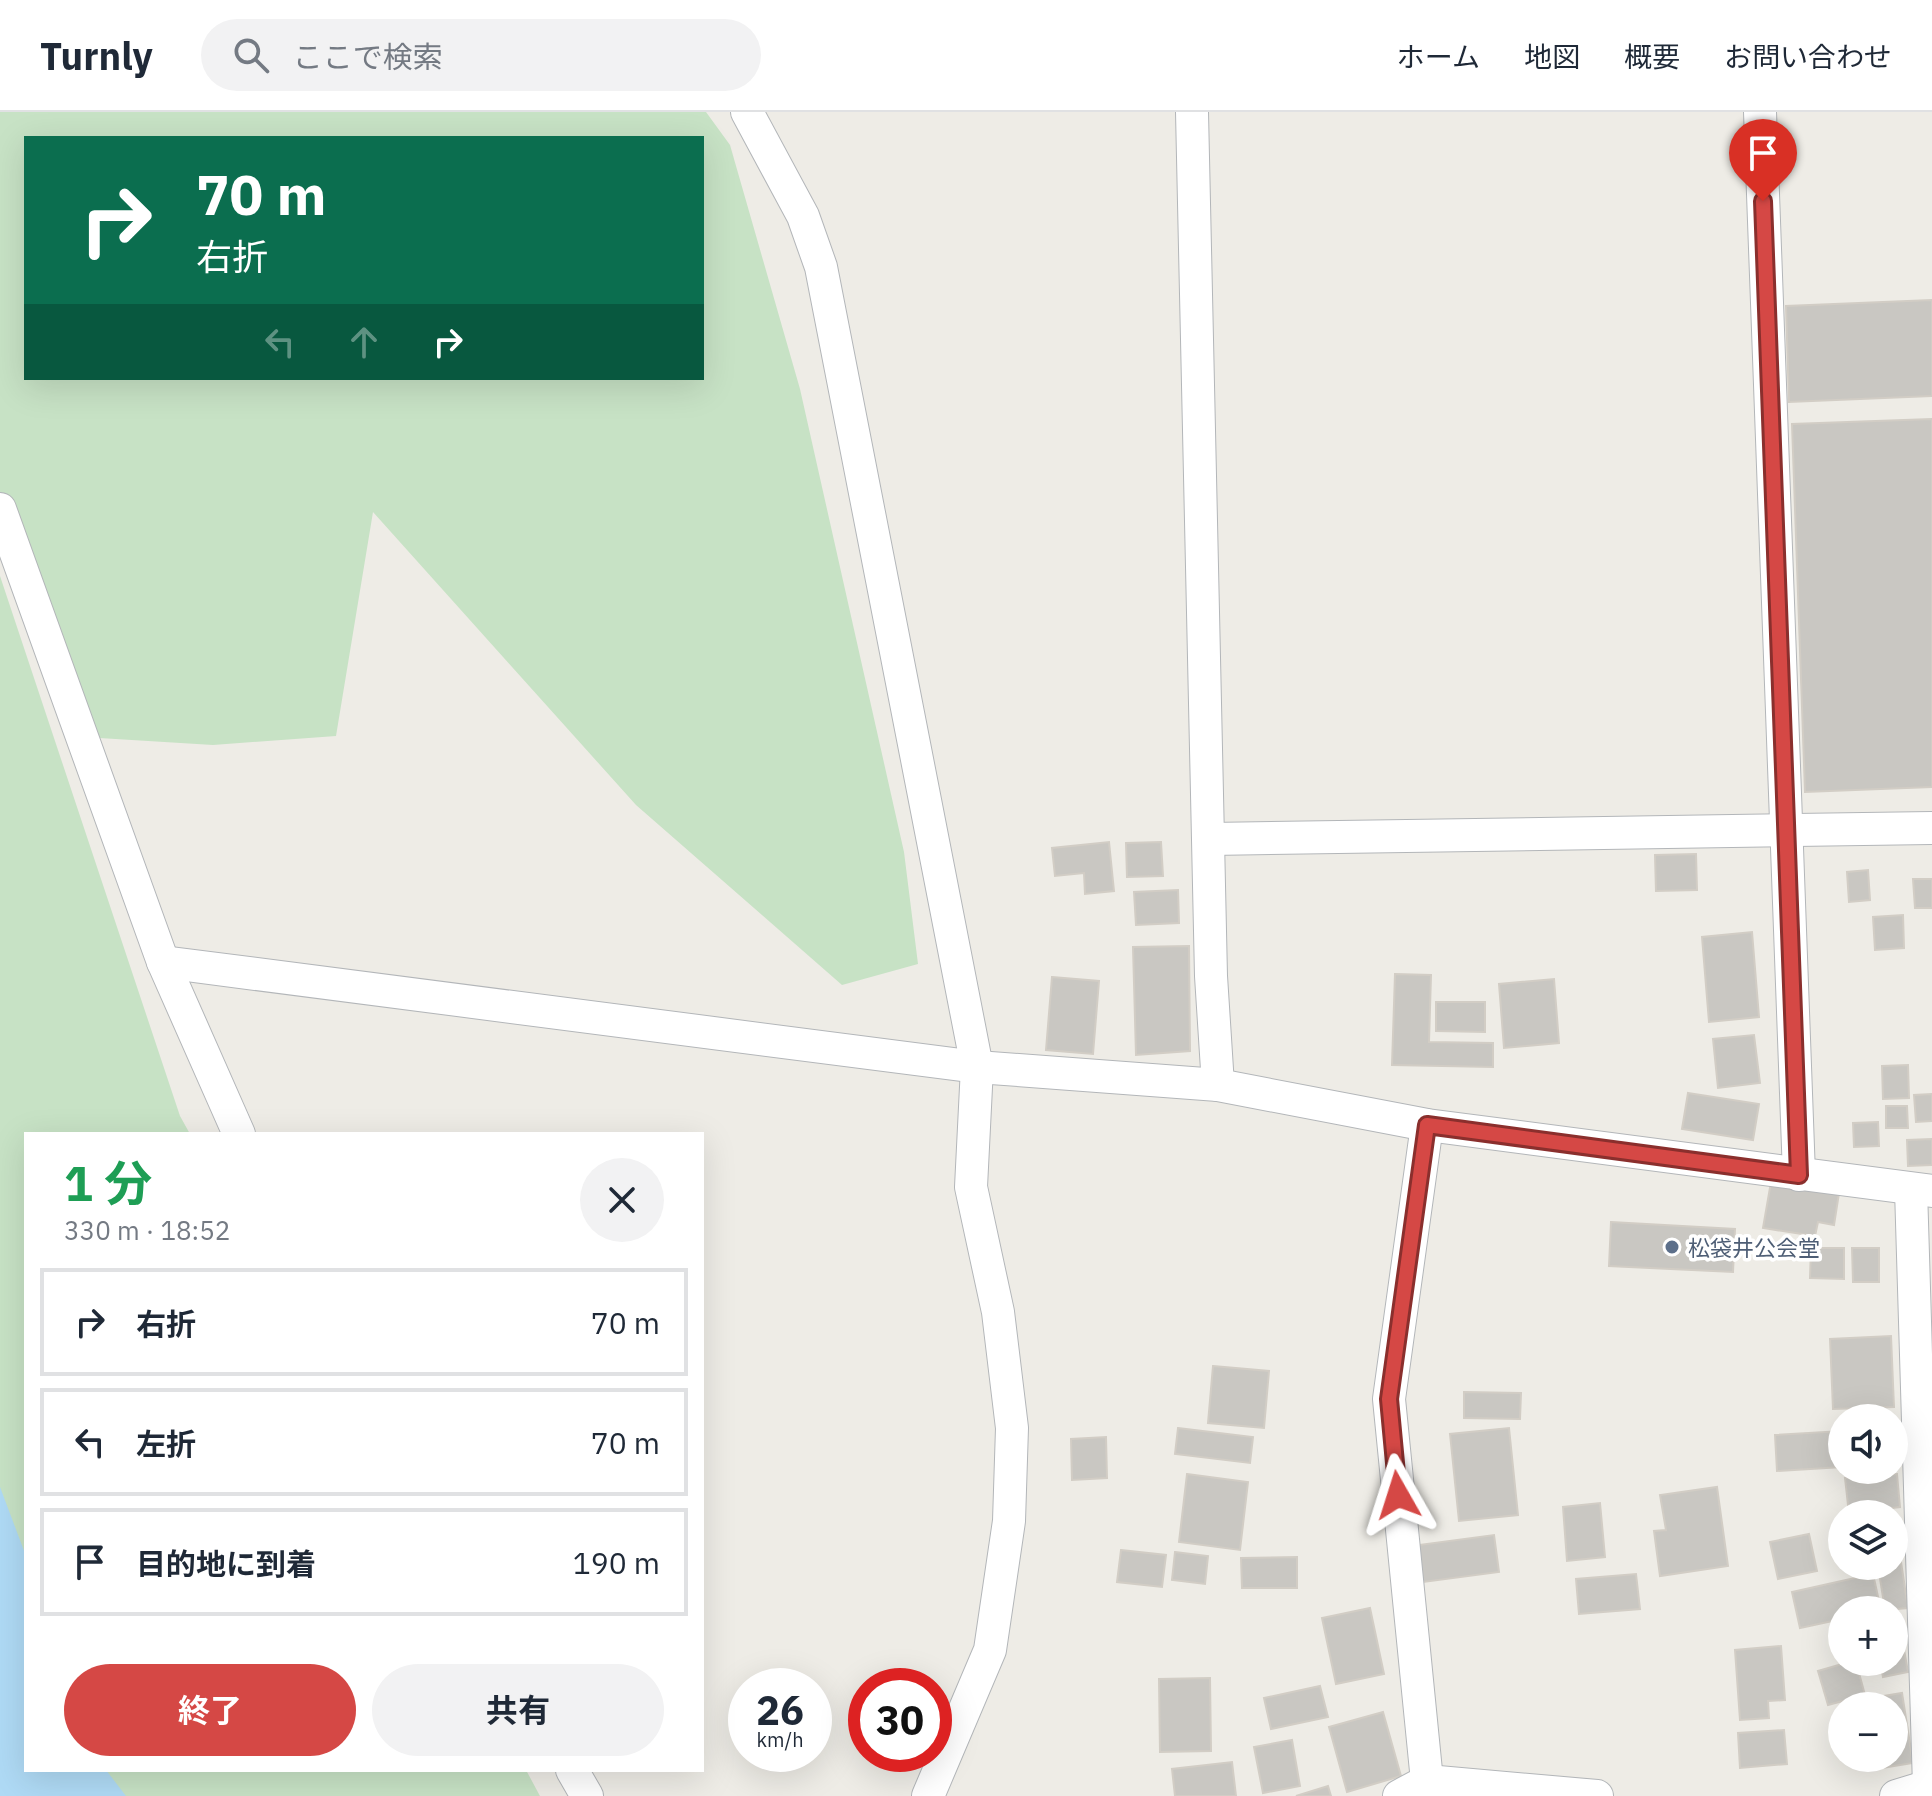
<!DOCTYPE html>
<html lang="ja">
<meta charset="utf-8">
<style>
body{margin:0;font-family:"IBM Plex Sans","Noto Sans JP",sans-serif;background:#f2f2f3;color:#1f2937;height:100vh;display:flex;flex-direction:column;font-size:30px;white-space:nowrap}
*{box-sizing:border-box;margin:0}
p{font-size:26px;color:#747a83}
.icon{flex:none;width:44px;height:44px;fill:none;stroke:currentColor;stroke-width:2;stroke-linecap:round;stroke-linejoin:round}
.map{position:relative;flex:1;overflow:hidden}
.details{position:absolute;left:24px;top:1020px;width:680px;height:640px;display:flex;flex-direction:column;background:#fff;border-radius:0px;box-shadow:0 8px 32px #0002}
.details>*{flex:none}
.hud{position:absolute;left:24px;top:24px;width:680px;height:244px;border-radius:0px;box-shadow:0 8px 32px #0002;background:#0b6e4f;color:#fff;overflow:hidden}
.buttons{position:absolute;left:1828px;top:1292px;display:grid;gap:16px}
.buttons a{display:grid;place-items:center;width:80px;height:80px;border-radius:50%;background:#fff;box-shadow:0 8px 32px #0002;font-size:40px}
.speed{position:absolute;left:728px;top:1556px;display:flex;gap:16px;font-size:40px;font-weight:700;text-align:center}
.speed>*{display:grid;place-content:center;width:104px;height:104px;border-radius:50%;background:#fff;box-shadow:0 8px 32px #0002;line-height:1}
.speed small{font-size:20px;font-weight:400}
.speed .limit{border:12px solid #d22;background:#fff;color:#111}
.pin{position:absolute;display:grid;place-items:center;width:68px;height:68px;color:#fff;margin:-82px -34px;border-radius:50% 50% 50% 0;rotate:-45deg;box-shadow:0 0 8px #0007}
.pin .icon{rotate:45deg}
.me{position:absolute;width:88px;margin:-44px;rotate:354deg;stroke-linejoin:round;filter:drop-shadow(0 0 6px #0008)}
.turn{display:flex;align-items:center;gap:28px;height:168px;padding:0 40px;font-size:36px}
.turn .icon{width:104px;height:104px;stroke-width:2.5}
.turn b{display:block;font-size:56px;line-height:68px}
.lanes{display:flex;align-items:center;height:76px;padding:0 40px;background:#0003;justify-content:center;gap:40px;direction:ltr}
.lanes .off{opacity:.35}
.round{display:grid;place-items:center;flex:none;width:84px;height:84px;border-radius:42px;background:#f2f2f3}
.summary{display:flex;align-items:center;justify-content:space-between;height:136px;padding:0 40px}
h1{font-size:48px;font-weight:700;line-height:60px;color:#1e9e55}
.cta{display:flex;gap:16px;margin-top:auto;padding:16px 40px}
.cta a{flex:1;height:92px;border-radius:48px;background:#d54845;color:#fff;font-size:32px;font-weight:700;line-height:92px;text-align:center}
.cta a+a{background:#f2f2f3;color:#1f2937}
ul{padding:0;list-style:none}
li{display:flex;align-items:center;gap:24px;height:108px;margin:0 16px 12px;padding:0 24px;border:4px solid #e0e1e3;border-radius:0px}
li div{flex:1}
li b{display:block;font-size:30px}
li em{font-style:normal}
header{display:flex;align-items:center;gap:48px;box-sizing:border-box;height:112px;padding:0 40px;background:#fff;border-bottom:2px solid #e0e1e3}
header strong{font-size:38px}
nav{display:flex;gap:44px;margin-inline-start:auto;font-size:28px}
.search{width:560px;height:72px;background:#f2f2f3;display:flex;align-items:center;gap:20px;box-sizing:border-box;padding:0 28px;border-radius:44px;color:#747a83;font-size:30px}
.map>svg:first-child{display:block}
.green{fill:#c7e2c5;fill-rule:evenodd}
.water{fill:#afdaf5}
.building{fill:#c9c7c2;stroke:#d2cdc5;stroke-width:2}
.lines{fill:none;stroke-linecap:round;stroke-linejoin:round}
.minor-casing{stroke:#b3b6b9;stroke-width:34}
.minor{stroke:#fff;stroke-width:32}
.route-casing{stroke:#8a2f2d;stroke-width:20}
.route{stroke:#d54845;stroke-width:14}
.service-dot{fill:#5c6f8a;stroke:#fff;stroke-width:3}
.labels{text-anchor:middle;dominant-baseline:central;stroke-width:7;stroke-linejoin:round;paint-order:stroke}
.service-label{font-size:22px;fill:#4e5e75;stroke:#fff;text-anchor:start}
</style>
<header>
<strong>Turnly</strong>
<div class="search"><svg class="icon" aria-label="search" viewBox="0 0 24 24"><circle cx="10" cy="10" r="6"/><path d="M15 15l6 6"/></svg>ここで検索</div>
<nav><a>ホーム</a><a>地図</a><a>概要</a><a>お問い合わせ</a></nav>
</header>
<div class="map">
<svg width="1932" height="1684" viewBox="0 0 1932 1684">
<rect width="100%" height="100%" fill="#eeece6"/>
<g class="green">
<path d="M0 0H706L730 33 800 277 904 740 918 852 842 873 636 693 373 400 336 624 213 633 83 625 0 415ZM26 26H702V266H26Z"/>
<path d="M0 464 180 1004 190 1022H26V1658H526L540 1684H0Z"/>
</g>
<path class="water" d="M0 1375 26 1444V1658H106L126 1684H0Z"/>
<g class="building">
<path d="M1932 188V284L1789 290 1786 194Z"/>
<path d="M1932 307V675L1805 680 1792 312Z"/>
<path d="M1109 730 1114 779 1085 782 1084 761 1055 764 1052 736Z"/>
<path d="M1161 730 1163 764 1127 765 1126 731Z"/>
<path d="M1696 742 1697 778 1656 779 1655 743Z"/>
<path d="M1868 758 1870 788 1849 790 1847 760Z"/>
<path d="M1913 767H1932V796H1915Z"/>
<path d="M1178 778 1179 811 1136 813 1134 780Z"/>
<path d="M1903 803 1904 836 1875 838 1873 805Z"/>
<path d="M1752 820 1759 905 1709 910 1702 825Z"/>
<path d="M1189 834 1190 939 1136 943 1133 835Z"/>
<path d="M1395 862 1431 863 1429 930 1493 931V955L1392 953Z"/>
<path d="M1052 865 1099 869 1093 942 1046 938Z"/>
<path d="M1554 867 1559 931 1504 936 1499 872Z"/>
<path d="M1436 890H1485V920L1436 919Z"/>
<path d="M1754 923 1760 971 1718 976 1713 927Z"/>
<path d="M1908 953 1909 986 1883 987 1882 954Z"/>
<path d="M1688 981 1759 992 1753 1028 1682 1017Z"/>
<path d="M1932 982V1009L1916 1010 1914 983Z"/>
<path d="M1886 994H1907L1908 1016H1886Z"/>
<path d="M1878 1010 1879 1034 1854 1035 1853 1011Z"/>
<path d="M1932 1027V1053L1908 1054 1907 1028Z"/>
<path d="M1771 1070 1839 1081 1834 1113 1818 1110 1815 1124 1763 1116Z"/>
<path d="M1611 1110 1735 1117 1733 1160 1609 1154Z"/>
<path d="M1811 1136H1844V1167L1810 1166Z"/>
<path d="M1852 1136H1879V1170H1853Z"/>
<path d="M1891 1224 1894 1295 1833 1297 1830 1227Z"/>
<path d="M1213 1254 1269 1259 1264 1316 1208 1311Z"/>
<path d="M1464 1280 1521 1281 1520 1307 1464 1306Z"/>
<path d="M1178 1316 1253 1325 1250 1351 1175 1342Z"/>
<path d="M1509 1316 1518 1403 1459 1409 1450 1322Z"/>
<path d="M1842 1319V1355L1777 1359 1775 1323Z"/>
<path d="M1106 1325 1107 1366 1072 1368 1071 1327Z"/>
<path d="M1187 1362 1248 1370 1240 1438 1179 1430Z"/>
<path d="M1897 1362 1900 1395 1883 1397V1402H1849L1845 1366Z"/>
<path d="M1717 1375 1728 1454 1660 1464 1654 1419 1666 1418 1660 1383Z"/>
<path d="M1600 1391 1605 1445 1567 1449 1563 1395Z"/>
<path d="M1809 1422 1817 1459 1778 1467 1770 1430Z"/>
<path d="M1494 1423 1499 1460 1416 1471 1411 1434Z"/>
<path d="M1121 1438 1166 1443 1162 1475 1117 1470Z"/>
<path d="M1175 1440 1208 1444 1205 1472 1172 1468Z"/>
<path d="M1297 1445V1476H1242L1241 1446Z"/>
<path d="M1901 1450 1908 1496 1885 1498 1878 1454H1894Z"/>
<path d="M1636 1462 1640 1497 1579 1502 1576 1467Z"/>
<path d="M1873 1462 1881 1498H1842V1507L1800 1516 1792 1480Z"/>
<path d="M1370 1496 1384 1562 1336 1572 1322 1506Z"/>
<path d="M1898 1504 1908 1560 1883 1565 1880 1550H1894V1505Z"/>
<path d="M1781 1534 1785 1588 1768 1589 1769 1606 1740 1608 1735 1538Z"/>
<path d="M1849 1550H1856L1865 1583 1828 1593 1818 1559Z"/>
<path d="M1210 1566 1211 1639 1160 1640 1159 1567Z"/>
<path d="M1320 1574 1328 1605 1271 1617 1264 1586Z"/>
<path d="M1902 1581 1913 1651 1869 1658 1867 1646H1894V1594H1859V1588Z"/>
<path d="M1383 1600 1401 1664 1347 1680 1329 1615Z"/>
<path d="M1784 1618 1787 1652 1740 1656 1738 1621Z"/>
<path d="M1292 1628 1300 1674 1263 1681 1254 1635Z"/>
<path d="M1232 1650 1236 1684H1175L1172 1657Z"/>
<path d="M1328 1674 1331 1684H1296Z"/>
</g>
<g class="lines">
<g class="minor-casing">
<g id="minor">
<path d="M747 0 803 104 821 155 977 955 971 1075 998 1200 1012 1316 1009 1409 990 1538 928 1684"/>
<path d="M1192 0 1211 864 1218 973"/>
<path d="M1760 0 1799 1063"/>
<path d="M0 397 163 850 239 1022"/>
<path d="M1210 727 1932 716"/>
<path d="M163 850 977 955 1218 973 1427 1013 1932 1079"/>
<path d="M1911 1077 1929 1674"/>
<path d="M572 1658 587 1684"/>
<path d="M1427 1669 1389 1287 1427 1013"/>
<path d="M1399 1684 1427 1669 1597 1684"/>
<path d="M1896 1684 1932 1673"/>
</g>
</g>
<use href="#minor" class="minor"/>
</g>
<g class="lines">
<g class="route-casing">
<path id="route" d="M1398 1383 1389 1287 1427 1013 1799 1063 1763 89"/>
</g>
<use href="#route" class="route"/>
</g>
<circle class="service-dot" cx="1672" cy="1135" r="8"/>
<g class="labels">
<g class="service-label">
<text x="1688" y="1135">松袋井公会堂</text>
</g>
</g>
</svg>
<div class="buttons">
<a><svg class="icon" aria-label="sound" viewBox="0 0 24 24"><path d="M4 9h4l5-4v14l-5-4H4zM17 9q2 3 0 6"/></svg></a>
<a><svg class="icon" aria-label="layers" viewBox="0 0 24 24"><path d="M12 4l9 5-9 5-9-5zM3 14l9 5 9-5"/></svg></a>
<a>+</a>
<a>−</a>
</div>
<div class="speed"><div>26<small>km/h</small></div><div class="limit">30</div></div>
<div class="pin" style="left:1763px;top:89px;background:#d93025"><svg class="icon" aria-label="arrive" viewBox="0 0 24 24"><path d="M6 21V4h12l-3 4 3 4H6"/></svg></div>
<svg class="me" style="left:1398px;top:1383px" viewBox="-20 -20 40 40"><path d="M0-17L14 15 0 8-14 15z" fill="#d54845" stroke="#fff" stroke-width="4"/></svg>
<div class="hud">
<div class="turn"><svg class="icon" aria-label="right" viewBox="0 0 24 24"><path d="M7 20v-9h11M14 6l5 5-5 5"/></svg><div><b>70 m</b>右折</div></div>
<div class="lanes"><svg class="icon off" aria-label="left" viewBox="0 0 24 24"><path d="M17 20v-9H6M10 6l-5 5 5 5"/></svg><svg class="icon off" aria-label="ahead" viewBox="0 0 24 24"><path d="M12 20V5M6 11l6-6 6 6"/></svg><svg class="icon" aria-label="right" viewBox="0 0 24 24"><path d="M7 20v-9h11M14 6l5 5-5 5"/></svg></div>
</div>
<section class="details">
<div class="summary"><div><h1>1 分</h1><p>330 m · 18:52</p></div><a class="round"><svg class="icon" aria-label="close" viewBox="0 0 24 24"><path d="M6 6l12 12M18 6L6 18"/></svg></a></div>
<ul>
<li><svg class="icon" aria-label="right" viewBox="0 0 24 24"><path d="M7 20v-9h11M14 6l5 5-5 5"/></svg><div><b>右折</b></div><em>70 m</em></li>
<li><svg class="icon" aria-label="left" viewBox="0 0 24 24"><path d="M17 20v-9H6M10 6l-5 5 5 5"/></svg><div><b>左折</b></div><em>70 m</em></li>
<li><svg class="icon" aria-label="arrive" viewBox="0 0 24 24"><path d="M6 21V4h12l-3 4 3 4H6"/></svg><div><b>目的地に到着</b></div><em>190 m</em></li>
</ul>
<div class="cta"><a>終了</a><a>共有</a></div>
</section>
</div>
